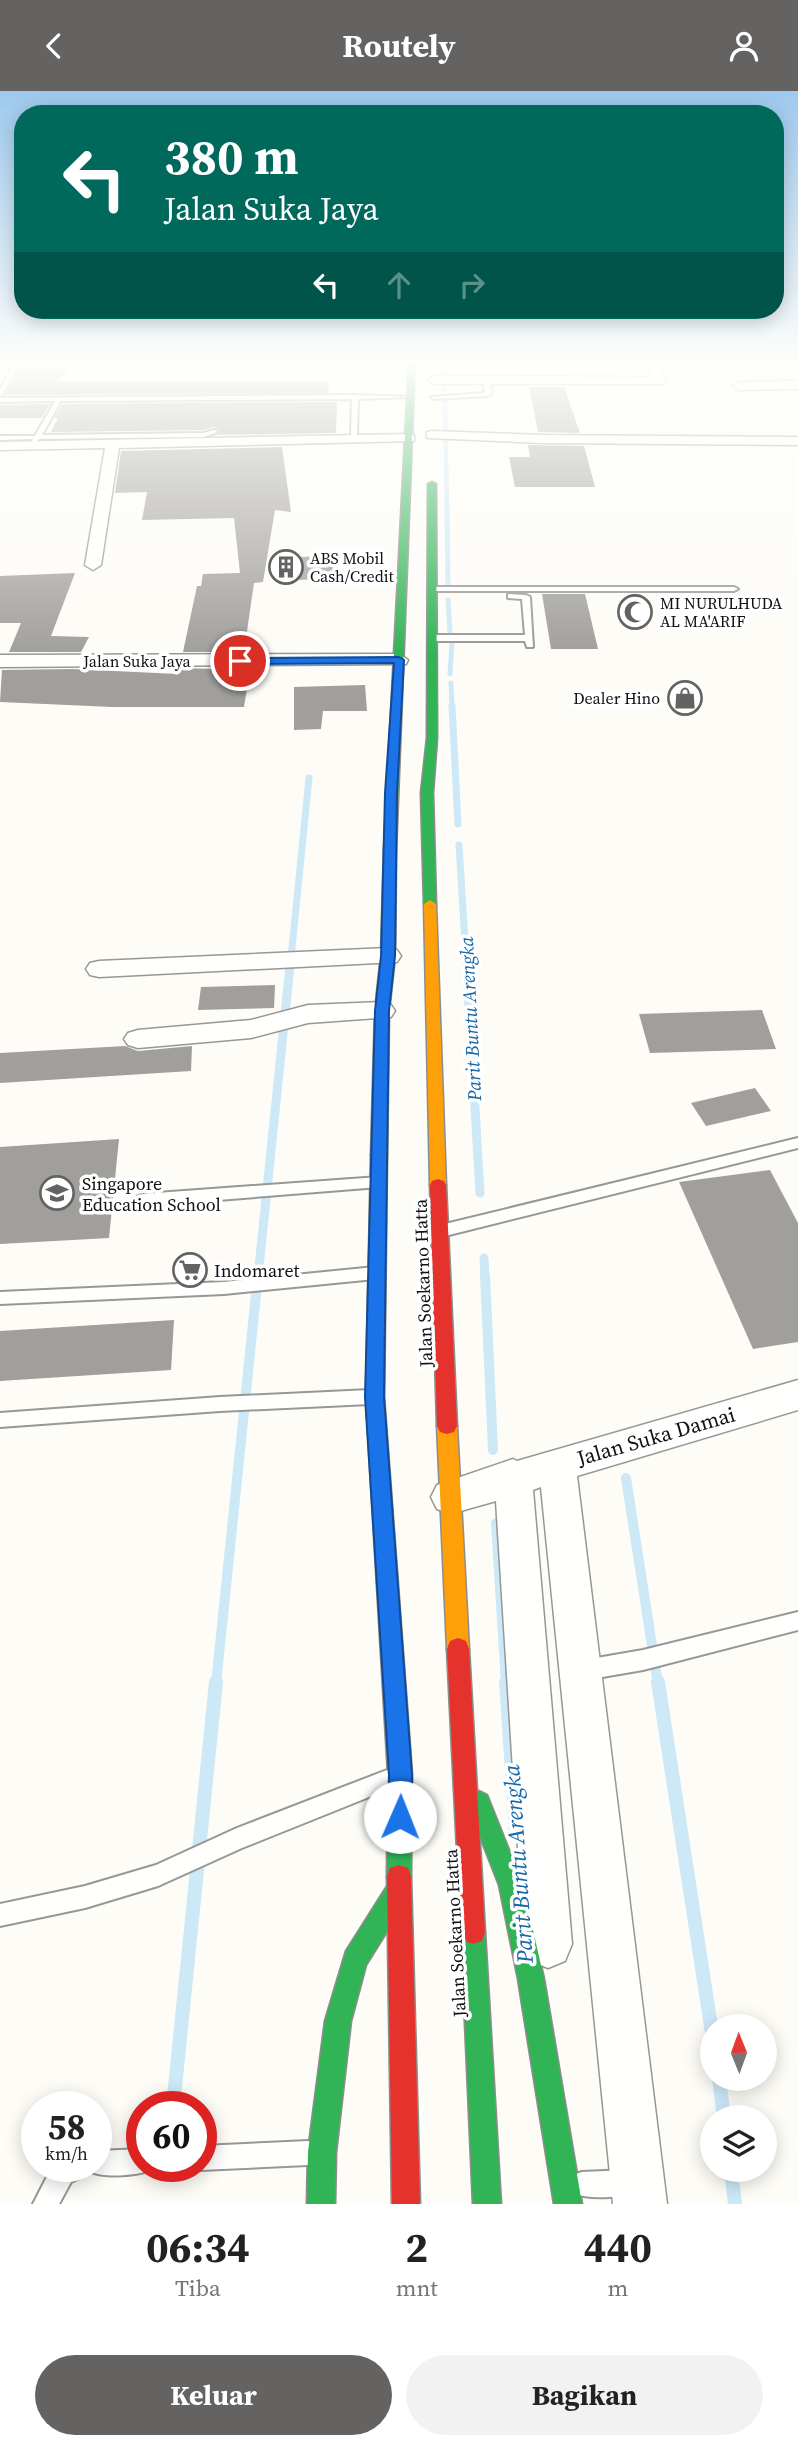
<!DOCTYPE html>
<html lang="id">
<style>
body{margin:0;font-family:"Source Serif 4",serif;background:#f2f2f2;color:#222;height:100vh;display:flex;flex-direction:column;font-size:26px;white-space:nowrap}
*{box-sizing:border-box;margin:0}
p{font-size:23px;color:#767676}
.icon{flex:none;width:38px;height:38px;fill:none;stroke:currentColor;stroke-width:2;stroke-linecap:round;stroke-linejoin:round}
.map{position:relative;height:2113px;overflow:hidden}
.sheet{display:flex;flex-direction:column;background:#fff;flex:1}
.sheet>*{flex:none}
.banner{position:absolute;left:14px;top:14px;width:770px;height:214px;border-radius:28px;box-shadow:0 4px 18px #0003;background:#00695c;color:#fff;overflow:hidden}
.needle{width:46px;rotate:359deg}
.buttons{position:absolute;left:700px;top:1923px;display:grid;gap:14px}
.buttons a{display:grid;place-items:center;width:77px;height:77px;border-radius:50%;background:#fff;box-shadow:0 4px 18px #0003;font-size:35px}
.speed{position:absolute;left:21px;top:2000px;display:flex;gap:14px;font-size:35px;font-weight:700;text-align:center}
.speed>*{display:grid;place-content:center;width:91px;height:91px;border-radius:50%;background:#fff;box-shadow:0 4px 18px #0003;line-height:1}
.speed small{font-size:18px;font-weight:400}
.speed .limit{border:10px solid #d22;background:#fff;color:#111}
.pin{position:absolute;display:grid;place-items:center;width:60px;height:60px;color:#fff;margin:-30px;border:4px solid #fff;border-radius:50%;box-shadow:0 2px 7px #0007}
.me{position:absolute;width:77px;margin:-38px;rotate:1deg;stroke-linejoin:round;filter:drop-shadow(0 0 5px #0008)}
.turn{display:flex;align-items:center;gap:24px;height:147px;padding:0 35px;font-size:32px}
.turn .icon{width:91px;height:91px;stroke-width:2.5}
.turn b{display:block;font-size:49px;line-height:60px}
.lanes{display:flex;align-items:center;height:66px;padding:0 35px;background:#0003;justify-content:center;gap:35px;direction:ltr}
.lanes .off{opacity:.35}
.eta{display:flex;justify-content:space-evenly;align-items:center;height:119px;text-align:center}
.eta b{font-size:42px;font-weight:700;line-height:49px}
.action{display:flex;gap:14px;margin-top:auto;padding:14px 35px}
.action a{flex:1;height:80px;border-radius:42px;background:#646362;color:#fff;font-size:28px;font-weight:700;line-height:80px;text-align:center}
.action a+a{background:#f2f2f2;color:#222}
header{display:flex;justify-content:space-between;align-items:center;height:91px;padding:0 35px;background:#646362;color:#fff;font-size:32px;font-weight:700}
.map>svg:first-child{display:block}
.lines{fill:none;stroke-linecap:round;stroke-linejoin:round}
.stream-far5{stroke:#cde8f7;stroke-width:4.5}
.stream-far4{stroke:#cde8f7;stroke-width:5}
.stream-far3{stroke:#cde8f7;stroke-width:7}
.stream-far2{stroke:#cde8f7;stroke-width:9}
.stream-far1{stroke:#cde8f7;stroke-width:10}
.stream{stroke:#cde8f7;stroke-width:14}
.building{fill:#a19f9c}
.lane-casing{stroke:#979795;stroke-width:4}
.street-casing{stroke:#979795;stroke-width:3}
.fast-casing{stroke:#8e8d8b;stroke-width:3}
.slow-casing{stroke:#8e8d8b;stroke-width:3}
.jam-casing{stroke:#8e8d8b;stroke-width:3}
.lane{fill:#fffffe;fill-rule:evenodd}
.street{fill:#fffffe;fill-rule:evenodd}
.fast{fill:#30b455;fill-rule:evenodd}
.slow{fill:#ff9f0a;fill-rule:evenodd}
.jam{fill:#e5322d;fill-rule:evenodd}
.route{fill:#1a73e8;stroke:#114b97;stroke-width:2}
.labels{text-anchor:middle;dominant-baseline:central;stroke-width:7;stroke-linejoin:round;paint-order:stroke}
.far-poi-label{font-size:16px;fill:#111;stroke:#fff;text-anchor:start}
.far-street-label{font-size:16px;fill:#111;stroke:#fff}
.poi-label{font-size:18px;fill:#111;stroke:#fff;text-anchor:start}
.street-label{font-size:18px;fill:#111;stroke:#fff}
.water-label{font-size:19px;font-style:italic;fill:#1768a6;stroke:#fff}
.near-street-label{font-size:21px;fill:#111;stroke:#fff}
.near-water-label{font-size:23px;font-style:italic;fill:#1768a6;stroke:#fff}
</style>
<header><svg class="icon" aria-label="back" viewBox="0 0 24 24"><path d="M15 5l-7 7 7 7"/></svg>Routely<svg class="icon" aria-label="person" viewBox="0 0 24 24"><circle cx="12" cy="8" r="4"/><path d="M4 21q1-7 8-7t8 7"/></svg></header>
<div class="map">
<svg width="798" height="2113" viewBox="0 0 798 2113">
<rect width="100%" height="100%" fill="#fdfcf7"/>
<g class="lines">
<g class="stream-far5">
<path d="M442 268 443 286"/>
<path d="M444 290V304"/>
<path d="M445 308 447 422"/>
</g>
<g class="stream-far4">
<path d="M447 420 448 493"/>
<path d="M448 509 450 541"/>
<path d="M450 583 452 551"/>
<path d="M451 592 452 617"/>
</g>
<g class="stream-far3">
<path d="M452 615 458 733"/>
<path d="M459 754 466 867"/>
<path d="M291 867 309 687"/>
</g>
<g class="stream-far2">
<path d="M466 865 480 1102"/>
<path d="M484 1167 485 1186"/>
<path d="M258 1186 291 865"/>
</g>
<g class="stream-far1">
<path d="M485 1184 493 1359"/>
<path d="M626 1387 658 1593"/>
<path d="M496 1432 506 1593"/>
<path d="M216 1593 258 1184"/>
</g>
<g class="stream">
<path d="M506 1591 516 1741"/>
<path d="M658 1591 712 1942"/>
<path d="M719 1988 724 2026"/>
<path d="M173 2016 216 1591"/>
<path d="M731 2079 735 2113"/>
</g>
</g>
<g class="building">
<path d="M25 270H74L59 290H329L328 302 4 304Z"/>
<path d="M529 296H564L580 342 538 341Z"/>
<path d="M337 311 336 342 217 344 221 340 214 336 203 339 51 341 58 327H54L63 313Z"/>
<path d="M50 313 42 327H0V314Z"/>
<path d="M528 354 584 355 595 396H515L509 366H530Z"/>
<path d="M282 356 291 421 275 419 263 491 254 492 244 561H183L197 495H201L203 483 240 482 234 427 142 429 147 401 115 402 121 360Z"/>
<path d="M331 465 336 487 299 489 300 466Z"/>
<path d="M75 482 51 545 89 546 81 561H9L21 532H0V485Z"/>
<path d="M542 503H585L598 558H551Z"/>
<path d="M179 577 250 579 244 616H112L0 611 2 579 72 578 178 583Z"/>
<path d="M365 594 367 620H323L321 638 294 639V596Z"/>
<path d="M275 894 274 917 198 919 201 896Z"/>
<path d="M762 919 776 958 650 962 639 923Z"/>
<path d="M125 955 138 960 192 955 191 980 0 992V962Z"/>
<path d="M755 997 771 1020 706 1035 691 1012Z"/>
<path d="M119 1048 109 1147 0 1153V1056Z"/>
<path d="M770 1079 798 1132V1251L753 1258 679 1091Z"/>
<path d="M174 1229 171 1279 0 1290V1240Z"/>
</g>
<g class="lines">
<g class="lane-casing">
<g id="lane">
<path d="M17 268H23L0 306V299Z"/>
<path d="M486 286 489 288 492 302 488 305 434 308 431 306 485 302 483 288Z"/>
<path d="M355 304 414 306 358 308 357 348 354 350 351 348 352 308 61 310 42 344 203 342 215 339 218 341 203 346 39 348 34 354 31 352 33 348 0 349V345H35L55 310 0 311V307Z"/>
<path d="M432 496H734L738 498 734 500H429L428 498Z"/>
<path d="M508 503 526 504 530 506 533 556H527L525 550H433L429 547 433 544H525L522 508 508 507Z"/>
<path d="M798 1047V1057L441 1146 436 1144 434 1140 436 1136 441 1134Z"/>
<path d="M379 1086 384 1087 386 1091 384 1095 379 1096 143 1115 138 1113 136 1109 138 1105 143 1103Z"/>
<path d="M375 1176 380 1178 383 1182 380 1186 375 1188 224 1203 0 1213V1201L224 1191Z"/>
<path d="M370 1299 376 1301 378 1306 376 1311 370 1313 220 1320 0 1336V1322L220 1306Z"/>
<path d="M798 1521V1539L643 1579 585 1589 578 1586 575 1579 578 1572 585 1569 643 1559Z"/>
<path d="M387 1679 394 1682 397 1689 394 1696 242 1757 158 1795 85 1817 0 1835V1813L85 1795 156 1774 237 1737Z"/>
<path d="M308 2050 317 2053 320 2062 317 2071 308 2074 201 2079 192 2076H201V2055Z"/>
<path d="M142 2058V2076H152L151 2079C136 2085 98 2088 86 2078L84 2085 71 2091 59 2113H33L52 2076H96V2060Z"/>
<path d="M628 2079 637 2082 640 2091 637 2100C620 2107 590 2109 573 2102L570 2093 573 2084 582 2081Z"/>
</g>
</g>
<g class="street-casing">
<g id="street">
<path d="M645 268H657L666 290 664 293H434L428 289 434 285 652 286Z"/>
<path d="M798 290V298L739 299 733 295 739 291Z"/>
<path d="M432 340 542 344 798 346V354L542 352 427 347V341Z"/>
<path d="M409 343 414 344V350L119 357 101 474 93 479 85 474 105 357 0 359V351Z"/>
<path d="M399 563 408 569 406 573 0 576V564Z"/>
<path d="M388 857 397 859 401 865 397 871 99 886 90 884 86 878 90 872 99 870Z"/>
<path d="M382 911 391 914 395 920 391 926 308 932 251 947 138 957 128 954 124 948 128 942 138 939 251 929 308 914Z"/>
<path d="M798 1289V1319L577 1385 667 2113H613L541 1396 533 1399 572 1853 565 1870 548 1877 531 1870 524 1853 496 1410 450 1423 437 1418 431 1406 437 1394 513 1368 517 1370Z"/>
</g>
</g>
<g class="fast-casing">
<g id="fast">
<path d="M409 268H415L396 760 390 764 384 760Z"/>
<path d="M432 391 436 393 437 647 433 702 436 813 430 817 424 813 421 702 427 647 428 393Z"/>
<path d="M379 1058 387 1064 384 1306 412 1683 411 1786 407 1795 409 1801 406 1810 366 1874 351 1930 336 2061 335 2113H307L308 2061 325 1930 346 1860 389 1792 387 1786 388 1683 366 1306 371 1064Z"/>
<path d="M479 1700 487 1704 523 1794 544 1888 582 2113H554L518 1888 499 1794 467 1712 471 1704Z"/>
<path d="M473 1829 482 1832 485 1841 501 2113H473L461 1841 464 1832Z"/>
</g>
</g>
<g class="slow-casing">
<g id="slow">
<path d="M390 756 396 760 395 865 389 920 387 1064 379 1070 371 1064 375 920 381 865 384 760Z"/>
<path d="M430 809 436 813 446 1094 444 1098H432L430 1094 424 813Z"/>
<path d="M447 1327 454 1329 457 1335 469 1558 466 1566 458 1569 450 1566 447 1558 437 1335 440 1329Z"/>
</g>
</g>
<g class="jam-casing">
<g id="jam">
<path d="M438 1088 444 1090 446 1094 457 1335 454 1341 447 1343 440 1341 437 1335 430 1094 432 1090Z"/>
<path d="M458 1547 466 1550 469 1558 485 1841 482 1850 473 1853 464 1850 461 1841 447 1558 450 1550Z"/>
<path d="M399 1774 408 1777 411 1786 420 2113H392L387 1786 390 1777Z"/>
</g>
</g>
<use href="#lane" class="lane"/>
<use href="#street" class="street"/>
<use href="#fast" class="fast"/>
<use href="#slow" class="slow"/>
<use href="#jam" class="jam"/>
</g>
<linearGradient id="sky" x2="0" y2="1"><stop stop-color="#9dc9ee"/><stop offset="0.48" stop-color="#fefefb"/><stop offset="1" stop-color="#fefefb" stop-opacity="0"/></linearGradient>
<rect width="798" height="564" fill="url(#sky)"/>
<path class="route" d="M399 566 404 569 397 702 395 865 389 920 384 1306 412 1684V1726L408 1734 400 1738 391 1734 388 1726 389 1684 365 1306 375 920 381 865 385 702 394 572 240 573 235 570 240 567Z"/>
<defs>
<g id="building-ring" transform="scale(1.75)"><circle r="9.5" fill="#fff" stroke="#646362" stroke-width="1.5"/><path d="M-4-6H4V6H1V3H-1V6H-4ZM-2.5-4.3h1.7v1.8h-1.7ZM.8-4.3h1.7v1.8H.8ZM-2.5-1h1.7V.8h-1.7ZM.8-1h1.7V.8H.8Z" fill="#646362"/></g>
<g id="mosque-ring" transform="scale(1.75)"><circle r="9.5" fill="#fff" stroke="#646362" stroke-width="1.5"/><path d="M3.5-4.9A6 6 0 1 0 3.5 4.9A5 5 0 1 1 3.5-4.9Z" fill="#646362"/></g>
<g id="shop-ring" transform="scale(1.75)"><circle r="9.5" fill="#fff" stroke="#646362" stroke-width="1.5"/><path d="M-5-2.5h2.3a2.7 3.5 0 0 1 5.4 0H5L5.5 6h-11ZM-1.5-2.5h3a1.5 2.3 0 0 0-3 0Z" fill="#646362"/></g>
<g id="school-ring" transform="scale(1.75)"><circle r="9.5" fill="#fff" stroke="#646362" stroke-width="1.5"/><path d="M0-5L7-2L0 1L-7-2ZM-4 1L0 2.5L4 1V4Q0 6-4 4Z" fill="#646362"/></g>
<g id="supermarket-ring" transform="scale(1.75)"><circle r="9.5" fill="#fff" stroke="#646362" stroke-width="1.5"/><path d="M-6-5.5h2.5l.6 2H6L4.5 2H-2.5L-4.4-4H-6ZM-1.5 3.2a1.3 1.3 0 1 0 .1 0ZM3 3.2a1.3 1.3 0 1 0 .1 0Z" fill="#646362"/></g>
</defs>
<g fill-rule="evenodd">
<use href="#building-ring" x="286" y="476"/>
<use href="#mosque-ring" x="635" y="521"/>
<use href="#shop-ring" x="685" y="607"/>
<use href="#school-ring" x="57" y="1102"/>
<use href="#supermarket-ring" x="190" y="1179"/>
</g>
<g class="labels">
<g class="far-poi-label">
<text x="310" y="467">ABS Mobil<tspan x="310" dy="18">Cash/Credit</tspan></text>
<text x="660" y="512">MI NURULHUDA<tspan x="660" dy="18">AL MA'ARIF</tspan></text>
<text x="660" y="607" text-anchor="end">Dealer Hino</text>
</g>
<g class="far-street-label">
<text x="137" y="570">Jalan Suka Jaya</text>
</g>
<g class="poi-label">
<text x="82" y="1092">Singapore<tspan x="82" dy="21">Education School</tspan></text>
<text x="214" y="1179">Indomaret</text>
</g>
<g class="street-label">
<text transform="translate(423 1192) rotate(-92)">Jalan Soekarno Hatta</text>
<text transform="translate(455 1842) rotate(-93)">Jalan Soekarno Hatta</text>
</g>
<g class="water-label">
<text transform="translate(470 928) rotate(-93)">Parit Buntu Arengka</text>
</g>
<g class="near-street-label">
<text transform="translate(656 1345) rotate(-16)">Jalan Suka Damai</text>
</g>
<g class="near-water-label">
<text transform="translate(518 1773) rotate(-94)">Parit Buntu Arengka</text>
</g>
</g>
</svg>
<div class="buttons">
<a><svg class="needle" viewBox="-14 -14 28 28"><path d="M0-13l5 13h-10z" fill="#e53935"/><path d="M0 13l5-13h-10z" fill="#767676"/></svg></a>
<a><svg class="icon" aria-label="layers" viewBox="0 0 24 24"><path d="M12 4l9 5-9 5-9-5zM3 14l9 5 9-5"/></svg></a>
</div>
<div class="speed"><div>58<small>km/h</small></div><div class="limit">60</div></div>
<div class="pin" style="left:240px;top:570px;background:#d93025"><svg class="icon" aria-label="arrive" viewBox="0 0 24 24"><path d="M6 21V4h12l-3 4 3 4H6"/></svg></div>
<svg class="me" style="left:400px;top:1726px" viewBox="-20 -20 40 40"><circle r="19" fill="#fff"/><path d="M0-13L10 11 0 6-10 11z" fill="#1a73e8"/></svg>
<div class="banner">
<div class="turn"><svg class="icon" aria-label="left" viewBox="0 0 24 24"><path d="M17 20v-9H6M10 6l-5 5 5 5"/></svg><div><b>380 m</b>Jalan Suka Jaya</div></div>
<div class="lanes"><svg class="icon" aria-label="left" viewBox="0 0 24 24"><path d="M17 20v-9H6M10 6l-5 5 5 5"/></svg><svg class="icon off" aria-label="ahead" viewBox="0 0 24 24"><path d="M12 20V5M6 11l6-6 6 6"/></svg><svg class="icon off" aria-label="right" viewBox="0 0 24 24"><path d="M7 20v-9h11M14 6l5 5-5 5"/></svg></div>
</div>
</div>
<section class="sheet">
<div class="eta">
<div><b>06:34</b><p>Tiba</p></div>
<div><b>2</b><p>mnt</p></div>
<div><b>440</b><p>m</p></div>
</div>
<div class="action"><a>Keluar</a><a>Bagikan</a></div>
</section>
